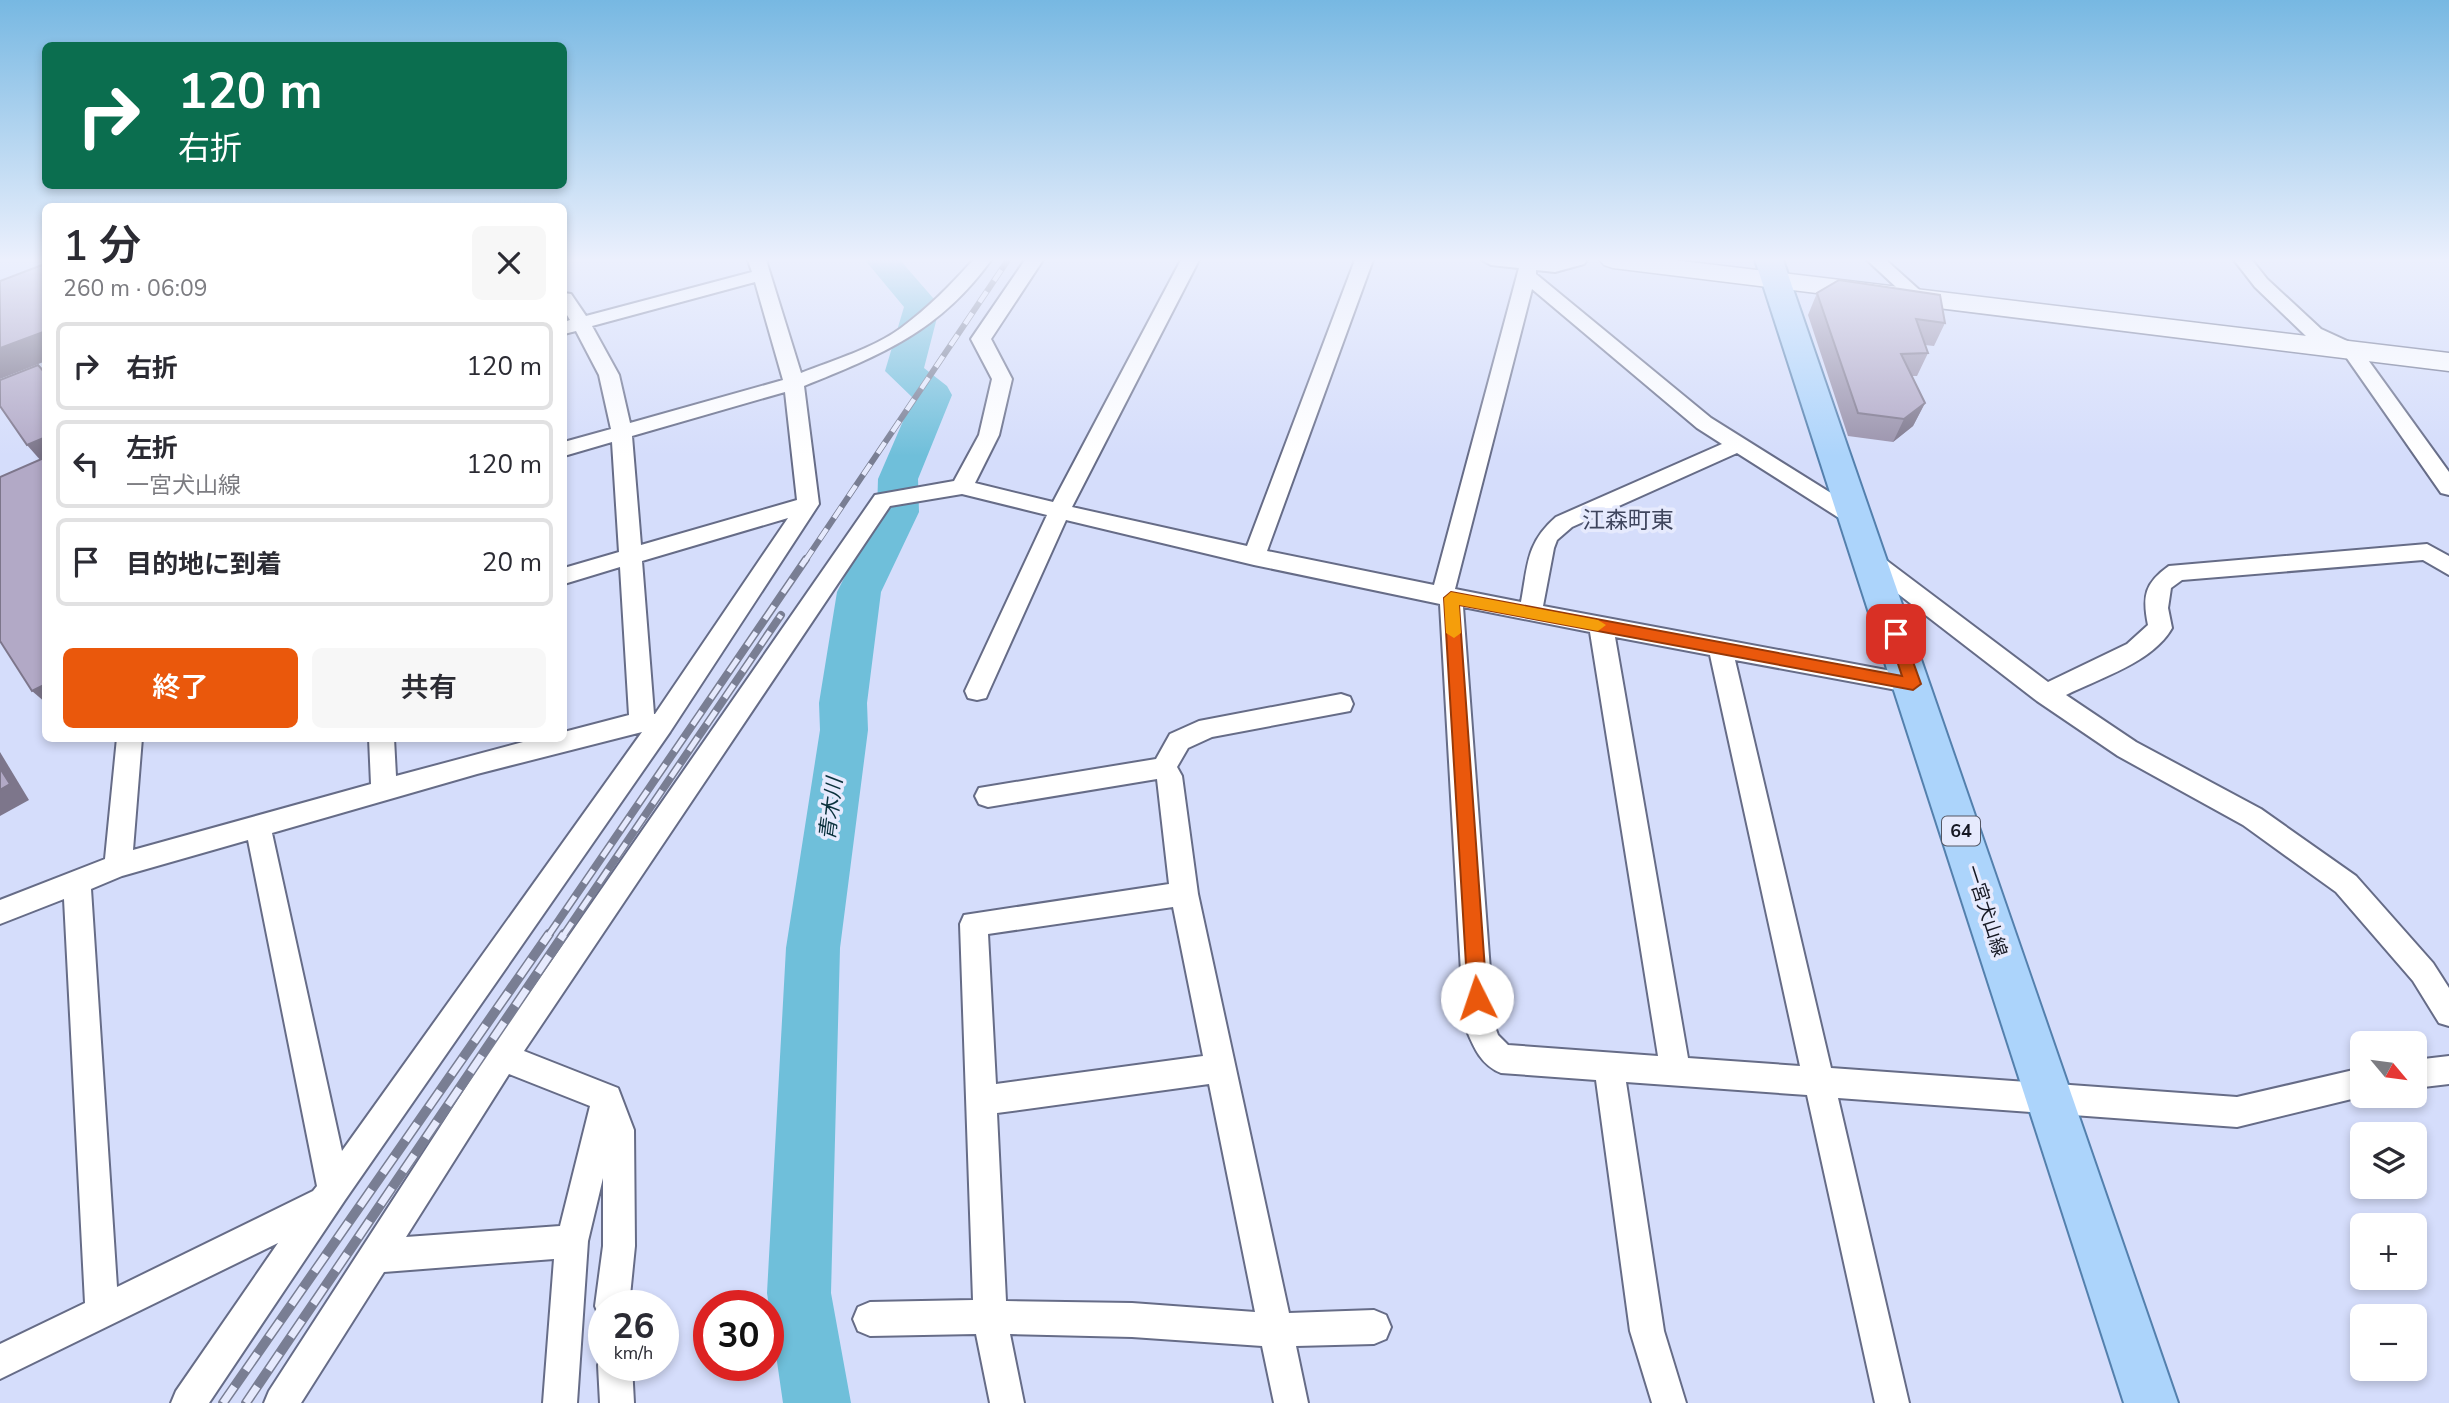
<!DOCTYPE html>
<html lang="ja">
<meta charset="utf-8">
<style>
body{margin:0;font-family:"Nunito Sans","Noto Sans JP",sans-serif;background:#f7f7f7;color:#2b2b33;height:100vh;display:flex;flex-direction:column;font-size:26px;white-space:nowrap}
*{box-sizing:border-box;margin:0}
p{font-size:23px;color:#7c7c81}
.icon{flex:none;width:38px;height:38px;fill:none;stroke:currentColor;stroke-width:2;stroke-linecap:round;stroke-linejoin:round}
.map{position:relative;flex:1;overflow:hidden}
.drawer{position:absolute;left:42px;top:203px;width:525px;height:539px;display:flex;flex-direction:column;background:#fff;border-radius:10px;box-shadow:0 4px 10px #0003}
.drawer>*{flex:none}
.top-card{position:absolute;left:42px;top:42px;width:525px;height:147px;border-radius:10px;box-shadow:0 4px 10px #0003;background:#0b6e4f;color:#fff;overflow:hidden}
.needle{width:46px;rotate:119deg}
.tools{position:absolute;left:2350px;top:1031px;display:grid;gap:14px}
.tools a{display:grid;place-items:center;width:77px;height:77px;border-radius:10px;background:#fff;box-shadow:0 4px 10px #0003;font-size:35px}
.speed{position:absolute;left:588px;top:1290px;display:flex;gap:14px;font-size:35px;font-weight:700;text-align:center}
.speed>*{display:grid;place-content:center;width:91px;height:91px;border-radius:50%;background:#fff;box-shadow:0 4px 10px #0003;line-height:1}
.speed small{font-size:18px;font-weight:400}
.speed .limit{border:10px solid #d22;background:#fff;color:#111}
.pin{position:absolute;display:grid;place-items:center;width:60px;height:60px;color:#fff;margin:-30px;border-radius:14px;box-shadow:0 4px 10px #0006}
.me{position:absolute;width:77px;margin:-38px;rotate:356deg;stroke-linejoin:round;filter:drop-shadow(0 0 5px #0008)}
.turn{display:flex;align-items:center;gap:24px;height:147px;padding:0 21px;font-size:32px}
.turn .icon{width:91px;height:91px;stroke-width:2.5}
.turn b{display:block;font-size:49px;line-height:60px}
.round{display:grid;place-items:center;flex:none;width:74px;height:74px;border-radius:10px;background:#f7f7f7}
.head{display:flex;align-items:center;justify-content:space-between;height:119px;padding:0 21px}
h1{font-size:42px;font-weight:600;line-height:52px}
.cta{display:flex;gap:14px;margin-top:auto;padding:14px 21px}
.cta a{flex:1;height:80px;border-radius:10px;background:#ea580c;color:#fff;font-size:28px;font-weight:600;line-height:80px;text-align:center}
.cta a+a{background:#f7f7f7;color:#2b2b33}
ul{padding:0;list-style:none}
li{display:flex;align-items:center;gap:21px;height:88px;margin:0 14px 10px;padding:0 7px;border:4px solid #e1e1e2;border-radius:10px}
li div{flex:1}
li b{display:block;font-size:26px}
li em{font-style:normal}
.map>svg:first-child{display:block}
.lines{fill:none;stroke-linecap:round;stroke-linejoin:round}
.river{fill:#6fbfda;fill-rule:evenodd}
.minor-casing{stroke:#666c87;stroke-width:4}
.secondary-casing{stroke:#666c87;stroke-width:3}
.primary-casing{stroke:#5480ad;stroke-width:4}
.minor{fill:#fff;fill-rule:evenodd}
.secondary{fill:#fff;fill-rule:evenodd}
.primary{fill:#acd4fb;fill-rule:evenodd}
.rail-far2-casing{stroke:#797e93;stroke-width:6}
.rail-far1-casing{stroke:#797e93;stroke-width:8}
.rail-casing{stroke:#797e93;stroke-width:10}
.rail-far2{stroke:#e6eafd;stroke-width:4.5;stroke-dasharray:13;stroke-linecap:butt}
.rail-far1{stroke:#e6eafd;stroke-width:5;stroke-dasharray:16;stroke-linecap:butt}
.rail{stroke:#e6eafd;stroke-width:7;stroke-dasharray:20;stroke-linecap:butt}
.wall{fill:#9991aa}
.shaded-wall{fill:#7d768b}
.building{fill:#b2a9c6;stroke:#7d768b;stroke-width:2}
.route{fill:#ea580c;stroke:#983908;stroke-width:2}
.slow{fill:#f59e0b}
.labels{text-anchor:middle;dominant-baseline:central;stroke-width:7;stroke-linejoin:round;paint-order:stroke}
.shield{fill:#e6eafd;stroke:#545764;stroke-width:2}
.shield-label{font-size:18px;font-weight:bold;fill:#161823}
.street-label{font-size:19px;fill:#161823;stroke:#e6eafd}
.water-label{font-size:21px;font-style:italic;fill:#0a313c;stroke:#e6eafd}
.quarter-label{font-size:23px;fill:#3f455d;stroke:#e6eafd}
</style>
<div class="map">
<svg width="2449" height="1403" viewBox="0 0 2449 1403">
<rect width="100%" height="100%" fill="#d5ddfb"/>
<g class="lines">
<path class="river" d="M865 260H900L940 306 924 368 947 386 952 395 918 479 919 512 881 592 867 703 868 730 840 948 831 1293 851 1403H783L767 1293 786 948 820 730 819 703 837 592 877 512 878 479 913 398 885 371 904 307Z"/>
<g class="minor-casing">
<g id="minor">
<path d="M748 260H766L801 373C834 360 872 349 901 328 928 308 951 285 973 260H991C940 331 881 355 804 386L819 504 670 732 345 1200 209 1403H171L176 1391 278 1243 0 1379V1344L85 1303 64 899 0 924V900L105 859 117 738H142L133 850 371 784 369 738H394L396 776 538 738H564V732L629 715 620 567 564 584V568L619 552 612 442 564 456V442L611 429 599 375 576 331 564 334V322L570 320 564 310V293L571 294 586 316 752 272ZM755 282 783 380 630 423 619 375 592 326ZM785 392 797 500 641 545 632 436ZM788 518 655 714H654L642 561ZM642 732 342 1151 272 833 477 774ZM248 840 317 1186 313 1191 117 1287 91 889 122 876Z"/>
<path d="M1025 260H1043L991 339 1012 379 999 435 975 483 1053 502 1181 260H1199L1072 507 1247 546 1355 260H1373L1267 551 1434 585 1519 268 1491 265 1482 260H1587L1584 264 1555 272 1536 270V274L1711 418 1863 513 1866 518 1863 523 1855 526 1847 523 1737 453 1572 527 1557 540 1554 548 1543 606 1913 675 1922 677 1925 684 1922 691 1913 693 1735 660 1831 1068 2237 1097 2362 1068 2364 1096 2237 1127 1838 1098 1909 1403H1875L1807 1095 1626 1082 1664 1331 1686 1403H1652L1630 1331 1596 1080 1501 1073C1479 1064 1473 1045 1464 1024L1440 604 1254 565 1066 520 989 691 986 698 977 700 968 698 965 691 1047 515 962 494 890 506 524 1051 618 1088 634 1130 635 1246 629 1306H604V1319L600 1318 595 1306 603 1246V1178L588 1241 577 1403H543L554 1259 384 1272 301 1403H264L269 1391 492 1047 875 495 954 481 979 435 992 379 971 339ZM1532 289 1697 428 1722 444 1556 517C1526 543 1528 565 1521 602L1455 589ZM1463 607 1590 632 1658 1056 1508 1045 1498 1035 1494 1024ZM1615 637 1710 655 1800 1066 1688 1058ZM509 1074 590 1106 560 1226 406 1237Z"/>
<path d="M1867 260H1886L1926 296 1917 302 1910 300Z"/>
<path d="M2234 260H2252L2267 279 2321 329 2358 346 2449 472V495L2441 493 2344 354 2307 337 2255 287Z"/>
<path d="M2427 544 2449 556V575L2423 560 2182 580 2171 588 2168 608 2172 628C2153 662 2100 678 2066 695L2136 742 2261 809 2356 876 2433 963 2449 988V1026L2439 1023 2413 981 2336 892 2243 825 2118 756 2037 701 1862 566 1859 560 1862 554 1870 552 1878 554 2048 682 2127 644 2148 625C2142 596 2145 583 2169 566Z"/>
<path d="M1341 694 1350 697 1353 704 1350 711 1212 737 1188 748 1177 767 1182 776 1198 894 1289 1313 1374 1310 1386 1315 1391 1327 1386 1339 1374 1344 1296 1346 1308 1403H1274L1262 1346 1132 1337 1010 1334 1024 1403H990L976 1334 870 1336 858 1331 853 1319 858 1307 870 1302 973 1300 960 924 964 915 1169 884 1157 779 988 807 979 804 975 796 979 788 1156 759 1170 734 1199 721ZM1173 907 1203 1056 996 1084 988 934ZM1209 1084 1255 1312 1132 1303 1006 1301 997 1113Z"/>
<path d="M2449 1056V1084L2415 1088V1060Z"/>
<path d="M603 1353 604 1365H632L634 1403H600L598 1365Z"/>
</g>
</g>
<g class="secondary-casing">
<path id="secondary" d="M1600 260H1673L2449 353V371L1613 268 1604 265Z"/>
</g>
<g class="primary-casing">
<path id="primary" d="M1755 260H1783L2178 1403H2124Z"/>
</g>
<use href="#minor" class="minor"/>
<use href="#secondary" class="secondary"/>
<use href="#primary" class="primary"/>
<g class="rail-far2-casing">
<path id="rail-far2" d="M805 561 1008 260"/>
</g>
<g class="rail-far1-casing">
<g id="rail-far1">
<path d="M548 936 806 559"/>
<path d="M563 936 781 615"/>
</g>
</g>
<g class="rail-casing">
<g id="rail">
<path d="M223 1403 549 934"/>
<path d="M246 1403 564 934"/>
</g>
</g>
<use href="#rail-far2" class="rail-far2"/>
<use href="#rail-far1" class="rail-far1"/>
<use href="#rail" class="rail"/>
</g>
<path class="wall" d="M1817 293 1945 323 1934 346 1925 345 1928 353 1917 376H1912L1925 403 1913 426 1893 442 1848 436 1808 315Z"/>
<g class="shaded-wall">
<path d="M46 331V361L0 379V348Z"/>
<path d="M1925 403 1913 426 1893 442 1904 419Z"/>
<path d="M46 437V461L42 462 27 445Z"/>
<path d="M46 684V703L32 691Z"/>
<path d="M0 752 29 800 0 816Z"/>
</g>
<g class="building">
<path d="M42 265 46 269V331L0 348V281Z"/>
<path d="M1839 280 1940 295 1945 323 1916 319 1928 353 1901 354 1925 403 1904 419 1858 413 1817 293Z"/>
<path d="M38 365 46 374V437L27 445 0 406V380Z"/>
<path d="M46 457V684L32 691 0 641V477Z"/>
<path d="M0 768 10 784 0 790Z"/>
</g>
<linearGradient id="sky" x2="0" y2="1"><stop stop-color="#77b8e2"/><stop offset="0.57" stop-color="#ecf0fd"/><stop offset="1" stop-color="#ecf0fd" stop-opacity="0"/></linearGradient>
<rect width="2449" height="456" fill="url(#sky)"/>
<path class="route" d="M1451 592 1902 676 1888 634 1896 629 1903 634 1921 684 1913 690 1459 605 1487 998 1484 1004 1477 1006 1471 1004 1468 998 1444 598Z"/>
<path class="slow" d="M1451 592 1598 620 1606 625 1598 631 1459 605 1461 633 1454 638 1446 633 1444 598Z"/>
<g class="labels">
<rect class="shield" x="1942" y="816.5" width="38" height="29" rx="5"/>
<g class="shield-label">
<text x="1961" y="831">64</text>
</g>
<g class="street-label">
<text transform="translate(1986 911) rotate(72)">一宮犬山線</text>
</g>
<g class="water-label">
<text transform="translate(831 809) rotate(-83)">青木川</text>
</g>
<g class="quarter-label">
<text x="1628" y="520">江森町東</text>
</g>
</g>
</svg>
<div class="tools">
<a><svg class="needle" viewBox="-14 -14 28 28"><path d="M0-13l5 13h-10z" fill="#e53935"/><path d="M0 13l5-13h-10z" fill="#7c7c81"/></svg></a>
<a><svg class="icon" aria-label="layers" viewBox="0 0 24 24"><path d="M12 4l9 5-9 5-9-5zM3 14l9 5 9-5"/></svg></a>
<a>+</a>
<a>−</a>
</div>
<div class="speed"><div>26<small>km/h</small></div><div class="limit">30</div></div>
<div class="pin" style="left:1896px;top:634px;background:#d93025"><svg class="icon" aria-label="arrive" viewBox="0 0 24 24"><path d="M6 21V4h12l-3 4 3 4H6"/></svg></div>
<svg class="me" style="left:1477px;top:998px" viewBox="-20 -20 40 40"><circle r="19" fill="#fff"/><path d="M0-13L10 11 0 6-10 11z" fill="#ea580c"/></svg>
<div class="top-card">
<div class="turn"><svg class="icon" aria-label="right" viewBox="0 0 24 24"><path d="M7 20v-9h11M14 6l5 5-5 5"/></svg><div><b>120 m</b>右折</div></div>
</div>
<section class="drawer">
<div class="head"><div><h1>1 分</h1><p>260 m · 06:09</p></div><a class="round"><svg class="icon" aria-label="close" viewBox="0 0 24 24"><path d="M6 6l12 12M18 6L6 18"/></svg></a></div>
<ul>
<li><svg class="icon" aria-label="right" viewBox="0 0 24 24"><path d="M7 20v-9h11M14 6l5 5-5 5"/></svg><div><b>右折</b></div><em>120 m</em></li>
<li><svg class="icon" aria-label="left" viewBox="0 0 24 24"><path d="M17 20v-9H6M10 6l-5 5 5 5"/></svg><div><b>左折</b><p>一宮犬山線</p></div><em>120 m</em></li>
<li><svg class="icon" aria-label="arrive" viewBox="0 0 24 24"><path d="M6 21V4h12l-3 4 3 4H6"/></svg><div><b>目的地に到着</b></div><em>20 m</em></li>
</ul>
<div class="cta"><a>終了</a><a>共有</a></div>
</section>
</div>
